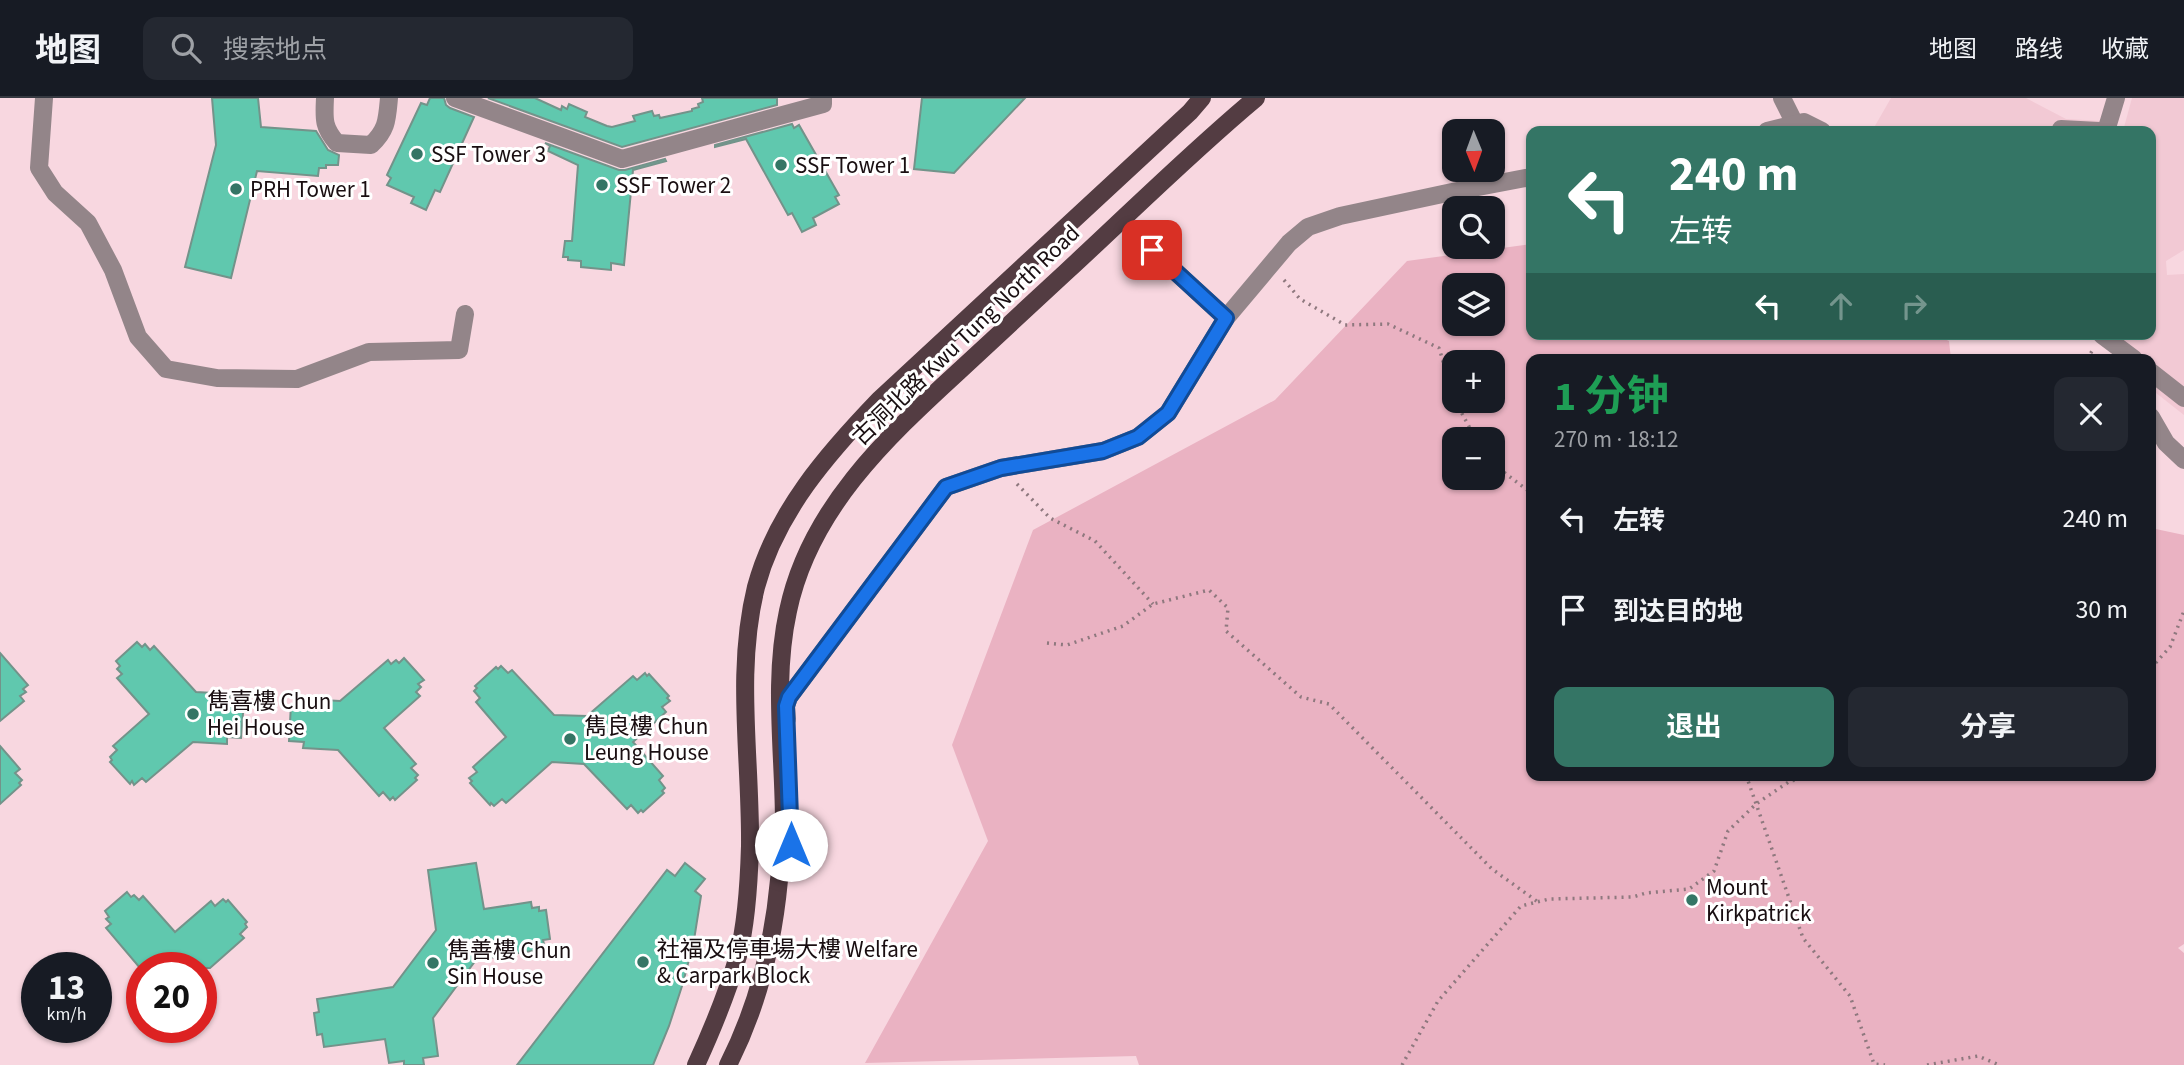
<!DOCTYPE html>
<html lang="zh">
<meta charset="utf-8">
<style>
body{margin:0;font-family:"Source Sans 3","Noto Sans SC",sans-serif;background:#242831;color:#f1f3f6;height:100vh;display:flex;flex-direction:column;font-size:26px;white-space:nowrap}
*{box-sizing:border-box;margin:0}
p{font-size:23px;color:#9ea1a6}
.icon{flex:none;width:38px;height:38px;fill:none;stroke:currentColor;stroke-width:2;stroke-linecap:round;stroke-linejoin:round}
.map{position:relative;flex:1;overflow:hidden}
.sheet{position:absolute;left:1526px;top:256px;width:630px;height:427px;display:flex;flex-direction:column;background:#171b24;border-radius:14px;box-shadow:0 2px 5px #0004}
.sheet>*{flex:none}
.banner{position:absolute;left:1526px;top:28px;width:630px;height:214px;border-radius:14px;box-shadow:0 2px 5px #0004;background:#347565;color:#fff;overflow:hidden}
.needle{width:46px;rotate:179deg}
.fabs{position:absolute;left:1442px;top:21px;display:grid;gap:14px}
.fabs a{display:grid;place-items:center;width:63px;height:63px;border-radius:14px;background:#171b24;box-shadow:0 2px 5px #0004;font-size:35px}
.speed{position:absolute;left:21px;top:854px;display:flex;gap:14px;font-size:35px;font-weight:700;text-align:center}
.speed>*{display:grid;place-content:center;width:91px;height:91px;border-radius:50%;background:#171b24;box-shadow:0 2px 5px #0004;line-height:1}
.speed small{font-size:18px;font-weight:400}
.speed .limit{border:10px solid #d22;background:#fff;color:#111}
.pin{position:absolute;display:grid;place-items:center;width:60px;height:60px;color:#fff;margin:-30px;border-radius:14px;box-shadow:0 4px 10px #0006}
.me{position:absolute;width:77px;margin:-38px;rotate:0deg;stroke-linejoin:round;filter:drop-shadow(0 0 5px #0008)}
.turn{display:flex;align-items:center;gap:24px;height:147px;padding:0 28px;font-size:32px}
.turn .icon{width:91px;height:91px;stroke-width:2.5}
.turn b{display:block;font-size:49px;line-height:60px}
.lanes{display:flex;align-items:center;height:66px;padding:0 28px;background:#0003;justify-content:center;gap:35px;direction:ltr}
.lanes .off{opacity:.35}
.round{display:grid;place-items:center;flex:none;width:74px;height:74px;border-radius:14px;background:#242831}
.headline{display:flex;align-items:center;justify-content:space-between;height:119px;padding:0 28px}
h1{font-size:42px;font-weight:700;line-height:52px;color:#1e9e55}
.cta{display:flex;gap:14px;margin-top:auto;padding:14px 28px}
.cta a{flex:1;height:80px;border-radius:14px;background:#347565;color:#fff;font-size:28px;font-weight:700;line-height:80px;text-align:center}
.cta a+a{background:#242831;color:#f1f3f6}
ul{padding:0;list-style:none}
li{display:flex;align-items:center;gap:21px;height:91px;padding:0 28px}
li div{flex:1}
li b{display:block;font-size:26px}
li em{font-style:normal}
header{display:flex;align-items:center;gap:42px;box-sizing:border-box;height:98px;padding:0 35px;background:#171b24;border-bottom:2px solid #363941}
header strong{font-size:33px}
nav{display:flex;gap:38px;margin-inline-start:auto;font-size:24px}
.search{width:490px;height:63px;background:#242831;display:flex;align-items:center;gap:18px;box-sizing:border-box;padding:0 24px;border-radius:14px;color:#9ea1a6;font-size:26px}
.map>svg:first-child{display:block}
.built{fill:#f2c9d4}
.green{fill:#eab2c2;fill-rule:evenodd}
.building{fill:#60c8ae;stroke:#73938a;stroke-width:2}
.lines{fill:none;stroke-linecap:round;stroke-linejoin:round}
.path{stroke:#8e787e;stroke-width:3.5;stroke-dasharray:2 5;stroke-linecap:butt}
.minor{stroke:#938589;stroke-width:18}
.major{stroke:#533c42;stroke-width:18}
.route-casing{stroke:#114b97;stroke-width:18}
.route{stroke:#1a73e8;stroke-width:12}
.poi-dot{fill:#347565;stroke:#fff;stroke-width:2.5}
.labels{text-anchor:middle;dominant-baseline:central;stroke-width:6;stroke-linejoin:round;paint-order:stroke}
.poi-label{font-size:23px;fill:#190e11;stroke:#fff;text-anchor:start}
.street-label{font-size:23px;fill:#190e11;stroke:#fff}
</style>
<header>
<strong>地图</strong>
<div class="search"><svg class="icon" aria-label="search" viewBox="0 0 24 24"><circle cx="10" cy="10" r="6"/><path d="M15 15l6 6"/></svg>搜索地点</div>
<nav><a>地图</a><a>路线</a><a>收藏</a></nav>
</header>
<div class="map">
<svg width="2184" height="967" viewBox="0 0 2184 967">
<rect width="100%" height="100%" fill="#f8d7e0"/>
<g class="built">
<path d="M1891 0H2026L2066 21 2104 23 2101 33H1872Z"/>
<path d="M2132 0H2184V152L2166 163 2167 177 2184 176V317L2151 291V261H2129L2118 236H2151V33H2123Z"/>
</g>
<path class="green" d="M1531 146V236H1933L1949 243 1951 261H1531V677H2151V430L2184 437V846L2178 850 2184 855V967H1139L1136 958 865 965 988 743 952 647 1033 432 1275 302 1407 163ZM1454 187H1493V226H1454ZM1454 264H1493V303H1454ZM1454 341H1493V380H1454Z"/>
<g class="building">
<path d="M212 0H258L261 29 316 33 328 52 339 57 338 67H326V70H319L318 78 257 73 231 180 185 169 216 47Z"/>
<path d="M430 0H444L446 7 450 10 474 19 440 94 435 92 426 112 411 105 414 99 387 87 391 80 387 77 421 5 427 7Z"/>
<path d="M488 0H535L561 12 562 8 567 11 569 6 587 14 585 19 607 28 612 29 635 23 633 18 652 13 654 18 659 17 660 20 692 13V11L699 9 698 6 703 4 702 0H777V7L622 49Z"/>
<path d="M922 0H1025L954 75 914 71Z"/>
<path d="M792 26 794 30 799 27 839 97 835 99 839 106 813 120 816 127 802 134 792 115 788 117 746 41 715 49V47Z"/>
<path d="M545 45 619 72H625L665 61 666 63 633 72 624 167 611 165V172L581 169V163L568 162V159H563L565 143H572L578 67 548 53 550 48Z"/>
<path d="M137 544 142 549 145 546 150 552 154 548 196 594 230 596 229 603H244L241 640 227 639V646L193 644 146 684 142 680 134 687 132 683 130 686 110 664 112 662 110 659 117 652 113 648 149 616 117 580 122 576 117 571 120 568 116 563Z"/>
<path d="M0 555 28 587 23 591 26 594 20 598 24 603 0 623Z"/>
<path d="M404 560 424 582 418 586 421 589 416 594 420 598 384 630 416 666 411 670 418 677 415 680 417 682 395 702 393 699 390 702 383 694 379 698 338 652 303 650 304 644 289 643 291 606 306 607V601L340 603 388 562 391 566 396 562 399 565Z"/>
<path d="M501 568 508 575 512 572 554 617 587 618 633 578 637 582 645 575 647 578 649 576 669 598 667 600 670 603 662 609 666 614 633 644 663 678 659 682 665 690 662 693 664 695 643 714 641 712 638 715 631 707 627 711 584 666 552 664 506 705 502 701 494 708 491 705 490 707 470 685 472 683 469 680 477 674 473 669 506 639 476 604 480 600 474 593 477 590 475 588 496 569 498 571Z"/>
<path d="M0 648 20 671 15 675 22 682 19 685 21 687 0 706Z"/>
<path d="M476 765 484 811 531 804 532 810 539 809V813L546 812 550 841 543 842 544 846H537L538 852 476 862 433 920 438 958 423 960 424 967H404V963L389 965 385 941 324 949 322 936 317 937 314 915 319 914 317 901 393 889 436 832 428 772Z"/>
<path d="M685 765 705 781 695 793 701 798 694 842 683 885 669 928 653 967H517L667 772 675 778Z"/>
<path d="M127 794 131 799 134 797 139 802 143 798 175 834 211 803 215 808 223 801 226 804 228 802 247 824 245 826 247 829 240 836 244 840 210 870H140L106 830 111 826 106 821 109 819 105 813Z"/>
</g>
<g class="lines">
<g class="path">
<path d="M1284 182 1300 201 1345 227 1388 226 1439 250 1454 299"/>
<path d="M2087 261 2092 253"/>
<path d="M1455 303 1476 341"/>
<path d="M1493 366 1531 395"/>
<path d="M1017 386 1050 420 1095 443 1153 506"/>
<path d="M1047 545 1067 547 1123 528 1153 506 1209 492 1228 510 1226 533 1301 599 1329 606 1492 771 1538 804"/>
<path d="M2151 570 2170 549 2184 513"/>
<path d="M1746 677 1803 840 1850 898 1874 966 1885 967"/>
<path d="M1872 677 1905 681 1917 677"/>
<path d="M1402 967 1438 903 1521 808 1549 801 1633 799 1646 795 1689 791 1714 773 1728 733 1756 706 1790 683 1824 677"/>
<path d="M1927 967 1978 958 1999 967"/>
</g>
<g class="minor">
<path d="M44 0 39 70 55 95 88 125 113 172 138 239 166 271 217 280 297 281 369 254 459 252 465 216"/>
<path d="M325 0C324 21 323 29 337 45L371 47C387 32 387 22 389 0"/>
<path d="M455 0 622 61 823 6V0"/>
<path d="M1782 0 1795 26"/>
<path d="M2061 31 2099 33"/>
<path d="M1767 33 1804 24 1822 33"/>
<path d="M2106 33 2116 0"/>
<path d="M1152 152 1226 220"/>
<path d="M2102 237 2134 261"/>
<path d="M2151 274 2184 300"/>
<path d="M2151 319 2166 345 2184 362"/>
<path d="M787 621 786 608 789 599 946 389 1001 370 1103 353 1138 339 1168 315 1226 220 1289 145 1308 129 1340 118 1452 94 1531 79"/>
</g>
<g class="major">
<path d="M696 967C712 932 727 896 738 858 747 824 749 783 750 748 751 661 735 574 756 489 776 414 828 355 880 301L1190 14 1202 0"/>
<path d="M728 967C758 908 773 848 779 782 781 767 783 751 784 735 785 662 772 586 788 513 809 412 885 341 958 274 994 241 1030 207 1066 174 1129 116 1190 55 1256 0"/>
</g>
</g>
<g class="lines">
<g class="route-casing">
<path id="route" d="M791 747 786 608 789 599 946 389 1001 370 1103 353 1138 339 1168 315 1226 220 1152 152"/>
</g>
<use href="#route" class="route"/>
</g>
<g class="poi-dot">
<circle cx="417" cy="56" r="7"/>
<circle cx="781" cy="67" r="7"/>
<circle cx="602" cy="87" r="7"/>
<circle cx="236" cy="91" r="7"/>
<circle cx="193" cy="616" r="7"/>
<circle cx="570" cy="641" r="7"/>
<circle cx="1692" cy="802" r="7"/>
<circle cx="643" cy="864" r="7"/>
<circle cx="433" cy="865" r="7"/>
</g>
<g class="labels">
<g class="poi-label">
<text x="431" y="56">SSF Tower 3</text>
<text x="795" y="67">SSF Tower 1</text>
<text x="616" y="87">SSF Tower 2</text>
<text x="250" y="91">PRH Tower 1</text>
<text x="207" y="603">雋喜樓 Chun<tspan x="207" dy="26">Hei House</tspan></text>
<text x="584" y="628">雋良樓 Chun<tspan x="584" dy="26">Leung House</tspan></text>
<text x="1706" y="789">Mount<tspan x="1706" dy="26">Kirkpatrick</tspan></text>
<text x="657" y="851">社福及停車場大樓 Welfare<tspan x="657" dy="26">&amp; Carpark Block</tspan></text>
<text x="447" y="852">雋善樓 Chun<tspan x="447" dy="26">Sin House</tspan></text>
</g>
<g class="street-label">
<text transform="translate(966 237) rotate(-44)">古洞北路 Kwu Tung North Road</text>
</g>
</g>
</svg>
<div class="fabs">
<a><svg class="needle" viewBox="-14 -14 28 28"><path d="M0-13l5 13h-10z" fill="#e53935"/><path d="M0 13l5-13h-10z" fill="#9ea1a6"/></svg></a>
<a><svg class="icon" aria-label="search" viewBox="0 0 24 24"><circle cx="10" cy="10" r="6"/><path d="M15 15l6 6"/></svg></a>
<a><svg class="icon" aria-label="layers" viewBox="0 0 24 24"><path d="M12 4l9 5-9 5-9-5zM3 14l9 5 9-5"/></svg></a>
<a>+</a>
<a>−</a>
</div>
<div class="speed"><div>13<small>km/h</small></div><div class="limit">20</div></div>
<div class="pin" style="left:1152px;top:152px;background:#d93025"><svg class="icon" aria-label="arrive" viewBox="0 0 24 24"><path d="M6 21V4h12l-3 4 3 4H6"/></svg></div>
<svg class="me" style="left:791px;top:747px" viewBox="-20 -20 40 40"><circle r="19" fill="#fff"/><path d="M0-13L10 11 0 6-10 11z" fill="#1a73e8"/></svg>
<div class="banner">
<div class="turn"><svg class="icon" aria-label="left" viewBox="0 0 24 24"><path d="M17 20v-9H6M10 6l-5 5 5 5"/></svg><div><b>240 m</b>左转</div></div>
<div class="lanes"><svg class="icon" aria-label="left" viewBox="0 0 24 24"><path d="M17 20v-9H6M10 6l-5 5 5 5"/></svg><svg class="icon off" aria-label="ahead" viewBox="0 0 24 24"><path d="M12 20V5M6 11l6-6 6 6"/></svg><svg class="icon off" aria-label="right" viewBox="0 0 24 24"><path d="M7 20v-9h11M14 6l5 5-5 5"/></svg></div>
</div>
<section class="sheet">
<div class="headline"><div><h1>1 分钟</h1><p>270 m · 18:12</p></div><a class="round"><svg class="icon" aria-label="close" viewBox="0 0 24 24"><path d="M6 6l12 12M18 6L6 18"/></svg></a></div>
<ul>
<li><svg class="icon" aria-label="left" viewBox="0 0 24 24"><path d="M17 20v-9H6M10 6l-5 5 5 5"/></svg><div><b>左转</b></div><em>240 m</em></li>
<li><svg class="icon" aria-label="arrive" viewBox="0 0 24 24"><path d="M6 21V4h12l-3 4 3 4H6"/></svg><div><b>到达目的地</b></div><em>30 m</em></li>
</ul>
<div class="cta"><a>退出</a><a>分享</a></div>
</section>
</div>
